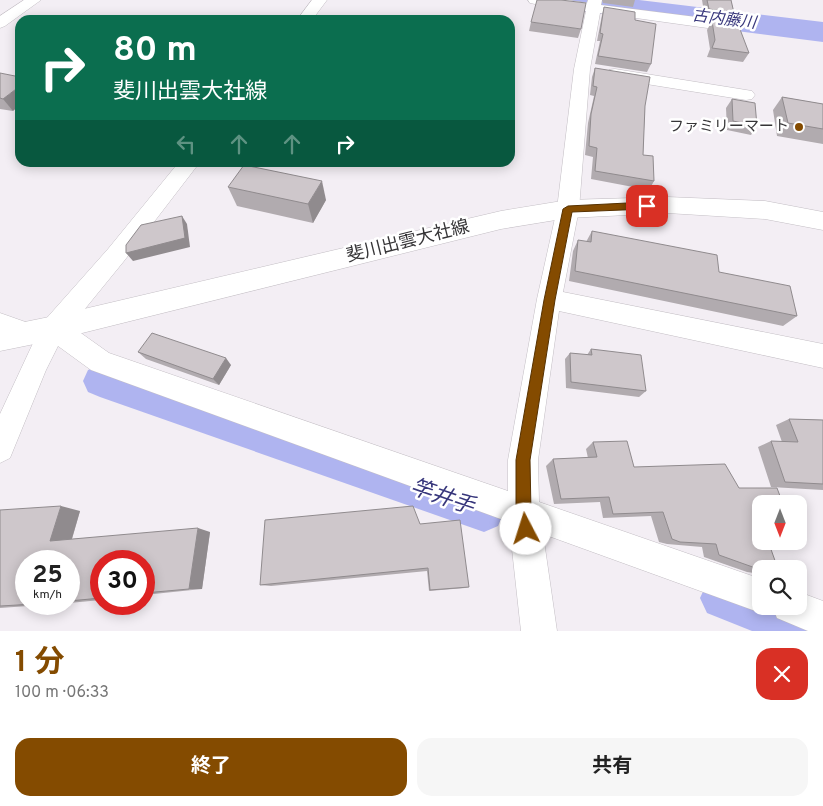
<!DOCTYPE html>
<html lang="ja">
<meta charset="utf-8">
<style>
body{margin:0;font-family:Overpass,"Noto Sans JP",sans-serif;background:#f6f6f6;color:#222;height:100vh;display:flex;flex-direction:column;font-size:19px;white-space:nowrap}
*{box-sizing:border-box;margin:0}
p{font-size:16px;color:#767676}
.icon{flex:none;width:28px;height:28px;fill:none;stroke:currentColor;stroke-width:2;stroke-linecap:round;stroke-linejoin:round}
.map{position:relative;height:631px;overflow:hidden}
.side{display:flex;flex-direction:column;background:#fff;flex:1}
.side>*{flex:none}
.banner{position:absolute;left:15px;top:15px;width:500px;height:152px;border-radius:15px;box-shadow:0 2px 12px #0003;background:#0b6e4f;color:#fff;overflow:hidden}
.needle{width:32px;rotate:180deg}
.tools{position:absolute;left:752px;top:495px;display:grid;gap:10px}
.tools a{display:grid;place-items:center;width:55px;height:55px;border-radius:10px;background:#fff;box-shadow:0 2px 12px #0003;font-size:25px}
.speed{position:absolute;left:15px;top:550px;display:flex;gap:10px;font-size:25px;font-weight:700;text-align:center}
.speed>*{display:grid;place-content:center;width:65px;height:65px;border-radius:50%;background:#fff;box-shadow:0 2px 12px #0003;line-height:1}
.speed small{font-size:12px;font-weight:400}
.speed .limit{border:8px solid #d22;background:#fff;color:#111}
.pin{position:absolute;display:grid;place-items:center;width:42px;height:42px;color:#fff;margin:-21px;border-radius:10px;box-shadow:0 2px 8px #0006}
.me{position:absolute;width:55px;margin:-28px;rotate:355deg;stroke-linejoin:round;filter:drop-shadow(0 0 4px #0008)}
.turn{display:flex;align-items:center;gap:18px;height:105px;padding:0 15px;font-size:22px}
.turn .icon{width:65px;height:65px;stroke-width:2.5}
.turn b{display:block;font-size:35px;line-height:42px}
.lanes{display:flex;align-items:center;height:48px;padding:0 15px;background:#0003;justify-content:center;gap:25px;direction:ltr}
.lanes .off{opacity:.35}
.round{display:grid;place-items:center;flex:none;width:52px;height:52px;border-radius:15px;background:#f6f6f6}
.overview{display:flex;align-items:center;justify-content:space-between;height:85px;padding:0 15px}
h1{font-size:30px;font-weight:700;line-height:38px;color:#844b00}
.action{display:flex;gap:10px;margin-top:auto;padding:10px 15px}
.action a{flex:1;height:58px;border-radius:15px;background:#844b00;color:#fff;font-size:20px;font-weight:700;line-height:58px;text-align:center}
.action a+a{background:#f6f6f6;color:#222}
.map>svg:first-child{display:block}
.lines{fill:none;stroke-linecap:round;stroke-linejoin:round}
.canal{fill:#afb4f0;fill-rule:evenodd}
.river{fill:#afb4f0;fill-rule:evenodd}
.street-casing{stroke:#c3bec4;stroke-width:1}
.secondary-casing{stroke:#c3bec4;stroke-width:1}
.street{fill:#fff;fill-rule:evenodd}
.secondary{fill:#fff;fill-rule:evenodd}
.wall{fill:#b1abaf}
.shaded-wall{fill:#908b8e}
.building{fill:#cec7cb;stroke:#908b8e}
.route{fill:#844b00;stroke:#563100}
.poi-dot{fill:#844b00;stroke:#fff;stroke-width:2}
.labels{text-anchor:middle;dominant-baseline:central;stroke-width:5;stroke-linejoin:round;paint-order:stroke}
.far-poi-label{font-size:15px;fill:#363537;stroke:#fff;text-anchor:end}
.far-water-label{font-size:16px;font-style:italic;fill:#38377c;stroke:#fff}
.street-label{font-size:18px;fill:#363537;stroke:#fff}
.near-water-label{font-size:22px;font-style:italic;fill:#38377c;stroke:#fff}
</style>
<div class="map">
<svg width="823" height="631" viewBox="0 0 823 631">
<rect width="100%" height="100%" fill="#f3eef4"/>
<g class="lines">
<g class="canal">
<path d="M100 365 484 492 498 498 504 512 498 526 484 532 100 397 88 392 83 381 88 370Z"/>
<path d="M722 576 761 591V606H799V604L823 614V631H752L707 613 700 598 707 583Z"/>
</g>
<path class="river" d="M550 0H639L823 22V42L565 9 554 6Z"/>
<g class="street-casing">
<g id="street">
<path d="M24 0H41L5 26 0 28V16Z"/>
<path d="M312 0H327L312 20H297Z"/>
<path d="M528 0H567L587 3 588 0H602L601 5 736 22 741 24 744 27 741 30 736 32 600 13 590 69 579 209 563 292 823 344V368L559 311 538 460 539 502 761 579V606H799V592L823 601V631H808L777 618 773 608 761 613 543 534 557 631H521L509 522 91 370 58 346 46 370 10 458 0 463V414L34 341 25 344 0 335V313L34 325 38 333 35 339 45 320 108 249 179 162H200L124 261 71 326 109 353 508 491V460L537 299 557 209 574 69 586 11 535 4 530 3Z"/>
<path d="M615 69 746 90 752 91 755 95 752 99 746 100 609 78 607 74 609 70Z"/>
</g>
</g>
<g class="secondary-casing">
<path id="secondary" d="M667 197 765 201 823 212V230L765 219 667 213 568 218 501 229 54 340 0 351V327L54 316 501 211 568 200Z"/>
</g>
<use href="#street" class="street"/>
<use href="#secondary" class="secondary"/>
</g>
<g class="wall">
<path d="M602 0H635L633 7 603 3Z"/>
<path d="M702 0H731L734 13 730 21 705 17Z"/>
<path d="M604 7 635 20 651 64 647 72 595 64 600 41H597L602 15Z"/>
<path d="M712 21 749 53 743 62 707 57 710 49 707 30Z"/>
<path d="M531 22 581 29 578 38 529 31Z"/>
<path d="M595 68 645 106 643 155 654 181 649 190 591 179 593 157 585 155 588 123 594 96 590 95 592 77Z"/>
<path d="M0 73 13 111 0 109Z"/>
<path d="M782 97 823 104V144L777 136 773 110Z"/>
<path d="M732 99 757 126 751 135 727 130 726 108Z"/>
<path d="M228 187 326 200 313 223 237 206Z"/>
<path d="M592 231 719 272 797 316 783 326 569 281 573 251 578 240 586 242Z"/>
<path d="M591 349 646 391 639 397 566 388 565 359 570 353 587 355Z"/>
<path d="M138 352 231 365 219 385 146 359Z"/>
<path d="M789 419 823 420V490L771 487 758 447 771 441 782 442 776 425Z"/>
<path d="M593 442 634 467 739 488 761 504V574L747 572 704 557 702 547 667 544 659 542 651 516 603 518 600 502 554 504 546 466 553 459 588 458 586 449Z"/>
<path d="M0 510 80 511 72 539 210 532 202 589 144 595V561H101V600L69 603V561L26 604H56L0 608Z"/>
<path d="M420 524 469 587 465 588 429 591 427 571 271 586 260 585Z"/>
</g>
<g class="shaded-wall">
<path d="M20 86V105L13 111 3 99Z"/>
<path d="M322 181 326 200 313 223 308 204Z"/>
<path d="M182 216 187 224 190 247 133 261 126 253Z"/>
<path d="M226 358 231 365 219 385 213 379Z"/>
<path d="M61 506 80 511 70 545 50 541Z"/>
<path d="M198 528 210 532 202 589H189Z"/>
</g>
<g class="building">
<path d="M537 0H561L586 3 581 29 531 22Z"/>
<path d="M707 0H731L734 13 709 9Z"/>
<path d="M604 7 635 12V20L656 24 651 64 598 56 603 34 600 33Z"/>
<path d="M712 21 738 24 749 53 712 48 715 40Z"/>
<path d="M595 68 650 77 645 106 643 155 653 156 654 181 595 171 597 148 589 146 591 114 597 87 593 86Z"/>
<path d="M0 73 20 77V86L3 99 0 98Z"/>
<path d="M782 97 823 104V129L788 123Z"/>
<path d="M732 99 755 103 757 126 733 121Z"/>
<path d="M244 165 322 181 308 204 228 187Z"/>
<path d="M182 216 185 238 126 253V245L141 225Z"/>
<path d="M592 231 717 255 719 272 790 286 797 316 575 271 578 240 591 242Z"/>
<path d="M152 333 226 358 213 379 138 352Z"/>
<path d="M591 349 641 355 646 391 571 382 570 353 592 355Z"/>
<path d="M789 419 823 420V484L785 482 771 441 798 442Z"/>
<path d="M627 441 634 467 725 464 739 488H777L783 504H761V541H768L778 569H761V570L719 555 716 544 680 542 672 539 663 512 613 514 609 497 561 499 553 459 597 457 593 442Z"/>
<path d="M61 506 50 541 198 528 189 589 144 593V561H101V598L69 601V561H26V604H35L0 606V510Z"/>
<path d="M413 506 420 524 460 520 469 587 430 590 428 568 260 585 265 520Z"/>
</g>
<path class="route" d="M647 202 652 206 647 209 572 212 555 300 530 460 531 512 533 529 531 534 526 536 521 534 516 512V460L544 300 563 209 568 206Z"/>
<circle class="poi-dot" cx="799" cy="127" r="5"/>
<g class="labels">
<g class="far-poi-label">
<text x="789" y="127">ファミリーマート</text>
</g>
<g class="far-water-label">
<text transform="translate(724 20) rotate(7)">古内藤川</text>
</g>
<g class="street-label">
<text transform="translate(408 242) rotate(-14)">斐川出雲大社線</text>
</g>
<g class="near-water-label">
<text transform="translate(442 498) rotate(19)">竿井手</text>
</g>
</g>
</svg>
<div class="tools">
<a><svg class="needle" viewBox="-14 -14 28 28"><path d="M0-13l5 13h-10z" fill="#e53935"/><path d="M0 13l5-13h-10z" fill="#767676"/></svg></a>
<a><svg class="icon" aria-label="search" viewBox="0 0 24 24"><circle cx="10" cy="10" r="6"/><path d="M15 15l6 6"/></svg></a>
</div>
<div class="speed"><div>25<small>km/h</small></div><div class="limit">30</div></div>
<div class="pin" style="left:647px;top:206px;background:#d93025"><svg class="icon" aria-label="arrive" viewBox="0 0 24 24"><path d="M6 21V4h12l-3 4 3 4H6"/></svg></div>
<svg class="me" style="left:526px;top:529px" viewBox="-20 -20 40 40"><circle r="19" fill="#fff"/><path d="M0-13L10 11 0 6-10 11z" fill="#844b00"/></svg>
<div class="banner">
<div class="turn"><svg class="icon" aria-label="right" viewBox="0 0 24 24"><path d="M7 20v-9h11M14 6l5 5-5 5"/></svg><div><b>80 m</b>斐川出雲大社線</div></div>
<div class="lanes"><svg class="icon off" aria-label="left" viewBox="0 0 24 24"><path d="M17 20v-9H6M10 6l-5 5 5 5"/></svg><svg class="icon off" aria-label="ahead" viewBox="0 0 24 24"><path d="M12 20V5M6 11l6-6 6 6"/></svg><svg class="icon off" aria-label="ahead" viewBox="0 0 24 24"><path d="M12 20V5M6 11l6-6 6 6"/></svg><svg class="icon" aria-label="right" viewBox="0 0 24 24"><path d="M7 20v-9h11M14 6l5 5-5 5"/></svg></div>
</div>
</div>
<section class="side">
<div class="overview"><div><h1>1 分</h1><p>100 m · 06:33</p></div><a class="round" style="background:#d93025;color:#fff"><svg class="icon" aria-label="close" viewBox="0 0 24 24"><path d="M6 6l12 12M18 6L6 18"/></svg></a></div>
<div class="action"><a>終了</a><a>共有</a></div>
</section>
